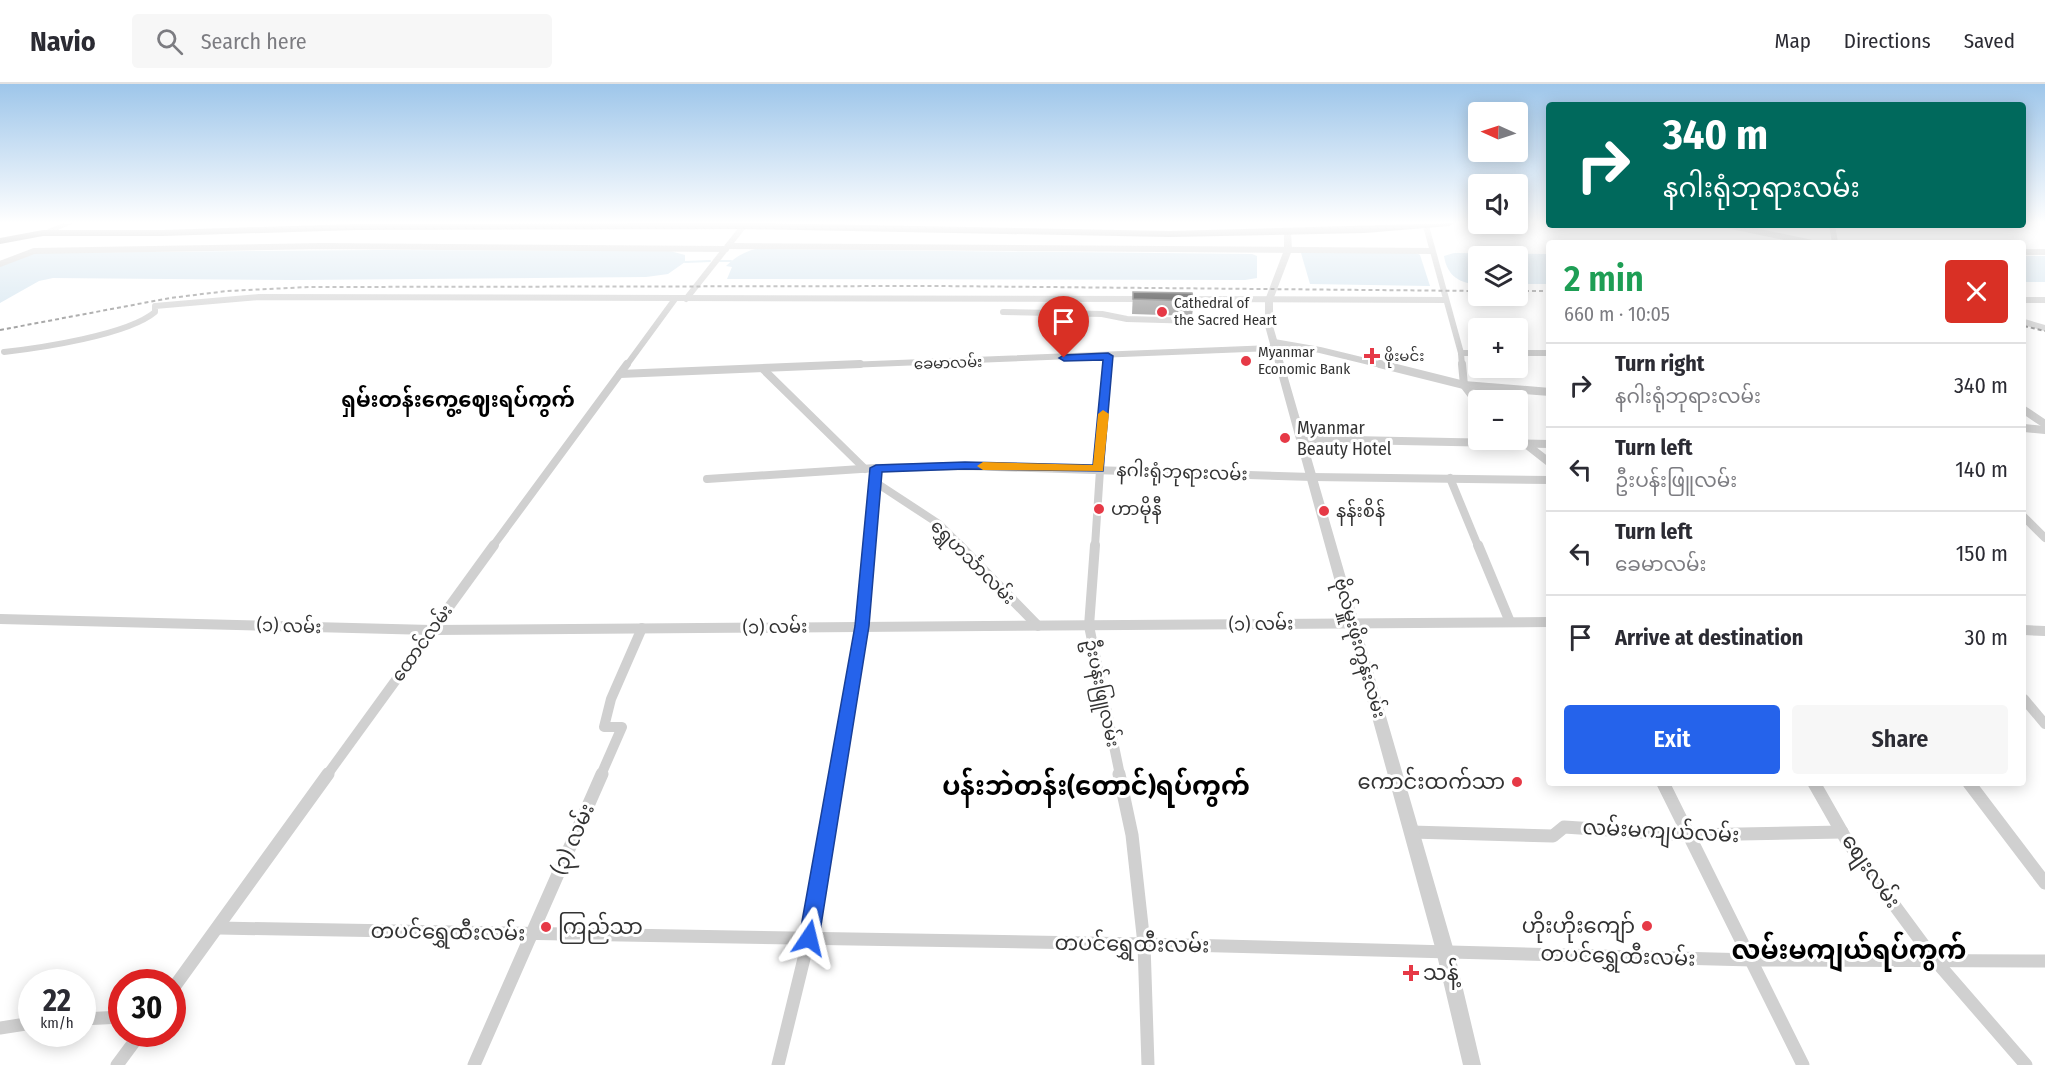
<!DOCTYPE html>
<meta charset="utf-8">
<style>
body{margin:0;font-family:"Fira Sans Condensed","Noto Sans Myanmar",sans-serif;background:#f7f7f7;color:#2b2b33;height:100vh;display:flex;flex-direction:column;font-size:22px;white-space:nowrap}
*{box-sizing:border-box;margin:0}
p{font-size:20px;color:#7c7c81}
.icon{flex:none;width:33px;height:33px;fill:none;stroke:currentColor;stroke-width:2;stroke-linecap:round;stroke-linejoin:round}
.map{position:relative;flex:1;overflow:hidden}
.drawer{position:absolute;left:1546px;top:156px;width:480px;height:546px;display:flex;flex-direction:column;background:#fff;border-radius:6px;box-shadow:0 3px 15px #0003}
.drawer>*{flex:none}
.banner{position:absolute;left:1546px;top:18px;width:480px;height:126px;border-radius:6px;box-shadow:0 3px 15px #0003;background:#00695c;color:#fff;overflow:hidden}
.needle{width:39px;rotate:273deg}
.controls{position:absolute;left:1468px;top:18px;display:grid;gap:12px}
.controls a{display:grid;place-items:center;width:60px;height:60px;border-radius:6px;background:#fff;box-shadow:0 3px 15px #0003;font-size:30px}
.speed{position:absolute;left:18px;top:885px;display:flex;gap:12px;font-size:30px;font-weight:700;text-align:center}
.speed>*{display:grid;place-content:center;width:78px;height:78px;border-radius:50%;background:#fff;box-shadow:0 3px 15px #0003;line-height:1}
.speed small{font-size:15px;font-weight:400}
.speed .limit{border:9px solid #d22;background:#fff;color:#111}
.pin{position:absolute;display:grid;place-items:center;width:51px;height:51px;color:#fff;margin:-62px -26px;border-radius:50% 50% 50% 0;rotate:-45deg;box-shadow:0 0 6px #0007}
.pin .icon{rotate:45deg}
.me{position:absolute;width:66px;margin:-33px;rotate:10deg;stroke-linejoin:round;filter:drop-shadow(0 0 4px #0008)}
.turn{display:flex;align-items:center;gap:21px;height:126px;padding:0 18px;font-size:27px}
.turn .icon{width:78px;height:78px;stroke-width:2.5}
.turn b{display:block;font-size:42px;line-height:51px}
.round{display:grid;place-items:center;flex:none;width:63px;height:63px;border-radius:6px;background:#f7f7f7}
.headline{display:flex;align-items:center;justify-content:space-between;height:102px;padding:0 18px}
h1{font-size:36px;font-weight:600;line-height:45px;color:#1e9e55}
.primary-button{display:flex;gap:12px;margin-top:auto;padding:12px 18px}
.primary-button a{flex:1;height:69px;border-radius:6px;background:#2563eb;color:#fff;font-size:24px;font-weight:600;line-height:69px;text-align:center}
.primary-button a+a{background:#f7f7f7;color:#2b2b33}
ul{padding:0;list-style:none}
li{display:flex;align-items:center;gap:18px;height:84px;padding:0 18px;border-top:2px solid #e1e1e2}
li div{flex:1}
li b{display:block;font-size:22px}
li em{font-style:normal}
header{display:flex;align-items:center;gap:36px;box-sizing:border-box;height:84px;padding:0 30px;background:#fff;border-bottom:2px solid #e1e1e2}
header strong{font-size:28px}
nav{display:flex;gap:33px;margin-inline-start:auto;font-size:21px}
.search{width:420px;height:54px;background:#f7f7f7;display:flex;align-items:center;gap:15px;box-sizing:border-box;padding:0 21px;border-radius:6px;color:#7c7c81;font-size:22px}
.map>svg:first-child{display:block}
.water{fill:#cfe2ee}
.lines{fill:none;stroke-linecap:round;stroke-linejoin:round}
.stream{stroke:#cfe2ee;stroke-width:2}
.minor-far3{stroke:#d0d0d0;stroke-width:6}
.minor-far2{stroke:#d0d0d0;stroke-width:8}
.minor-far1{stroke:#d0d0d0;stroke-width:10}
.minor{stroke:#d0d0d0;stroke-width:13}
.tertiary{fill:#d0d0d0;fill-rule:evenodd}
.trunk{fill:#a2a2a2;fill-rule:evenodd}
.rail{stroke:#888;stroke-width:2;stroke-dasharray:4 3;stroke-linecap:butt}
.wall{fill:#8c8c8c}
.building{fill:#1a1a1a;stroke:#5f5f5f;stroke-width:1.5}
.route{fill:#2563eb;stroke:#184099;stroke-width:1.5}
.slow{fill:#f59e0b}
.poi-dot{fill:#e63946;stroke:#fff;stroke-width:2}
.labels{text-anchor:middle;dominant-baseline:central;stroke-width:6;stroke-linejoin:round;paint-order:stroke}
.far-poi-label{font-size:15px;fill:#333;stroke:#fff;text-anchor:start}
.far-street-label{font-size:15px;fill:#333;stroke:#fff}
.poi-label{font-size:18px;fill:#333;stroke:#fff;text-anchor:start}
.street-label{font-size:18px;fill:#333;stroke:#fff}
.quarter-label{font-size:21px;font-weight:bold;fill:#000;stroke:#fff}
.near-poi-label{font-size:21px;fill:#333;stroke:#fff;text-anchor:end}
.near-street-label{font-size:21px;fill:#333;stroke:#fff}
.near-quarter-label{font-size:26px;font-weight:bold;fill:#000;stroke:#fff}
</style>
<header>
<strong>Navio</strong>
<div class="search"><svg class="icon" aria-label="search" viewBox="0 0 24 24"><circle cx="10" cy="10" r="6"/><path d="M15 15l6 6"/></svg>Search here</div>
<nav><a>Map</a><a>Directions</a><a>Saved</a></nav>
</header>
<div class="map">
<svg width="2045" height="981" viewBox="0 0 2045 981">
<rect width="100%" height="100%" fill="#fff"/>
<g class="water">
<path d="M756 165 1252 170 1257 172V194L1245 196 727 195 732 183 726 182C734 174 745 167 756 165Z"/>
<path d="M379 166 670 167 685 171V178L668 190 646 193 296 196 53 194 39 197 0 219V181L27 169Z"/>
<path d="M1414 168 1420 171 1430 202 1310 200 1301 169Z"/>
<path d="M1454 169 1549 170V200H1518V172H1479V200C1460 200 1447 192 1444 172Z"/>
<rect x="2024" y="172" width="21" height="26"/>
</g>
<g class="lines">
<g class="stream">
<path d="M720 177H731"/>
<path d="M685 178 710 177"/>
</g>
<g class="minor-far3">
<path d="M1727 141 1812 159"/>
<path d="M1832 141 1835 159"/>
<path d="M1426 142 1461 269 1462 282"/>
<path d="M728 162 1432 167"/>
<path d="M2024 168H2045"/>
<path d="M0 180 34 167 323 162 726 165"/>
<path d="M686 215 746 139"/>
<path d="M1181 215 1446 216"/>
<path d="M2024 216H2045"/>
<path d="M1003 228 1102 230 1127 235 1269 239"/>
<path d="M2024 238 2045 244"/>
<path d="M1274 258 1320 266 1386 282"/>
<path d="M4 268C40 264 128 251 155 228V222L259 213 1144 215"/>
<path d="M1461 269H1479"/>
<path d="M1518 269H1550"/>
<path d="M626 282 675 215"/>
<path d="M822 282 1275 264"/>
<path d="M1107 282 1108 272"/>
</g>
<g class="minor-far2">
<path d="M1380 280 1464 301 1550 308"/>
<path d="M1462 280 1464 301 1479 321"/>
<path d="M764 286 865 385"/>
<path d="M620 290 860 280"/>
<path d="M2024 326 2045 340"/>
<path d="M2024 344 2045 346"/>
<path d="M1301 355 1550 360"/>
<path d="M1523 358 1550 379"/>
<path d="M1450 394 1478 462"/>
<path d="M707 395 876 384 965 382 1312 393 1550 396"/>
<path d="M875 398 939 440 961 462"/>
<path d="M2024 433 2045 454"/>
<path d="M493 462 627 280"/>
<path d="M869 462 876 384"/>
<path d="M1095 462 1107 280"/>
</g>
<g class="minor-far1">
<path d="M959 461 1038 542"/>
<path d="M1095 461 1089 542 1120 691"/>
<path d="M1478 461 1510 538"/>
<path d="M0 535 431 546 1550 538"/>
<path d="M2024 546 2045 547"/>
<path d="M2024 615 2045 640"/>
<path d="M327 691 494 461"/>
<path d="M601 691 622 643H604L611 615 642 544"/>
<path d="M837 691 862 542 869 461"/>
</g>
<g class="minor">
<path d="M1119 690 1132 751 1144 860 1148 981"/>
<path d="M1663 699 1803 981"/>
<path d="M1814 699 1847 757 1934 875 2026 981"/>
<path d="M1969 699 2045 799"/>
<path d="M1411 748 1553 752 1564 743 1688 751 1842 748"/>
<path d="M219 844 1144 860 1752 876 2045 877"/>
<path d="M172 906 328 690"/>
<path d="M82 935 122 933"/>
<path d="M0 944 32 939"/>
<path d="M117 981 140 950"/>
<path d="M474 981 602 690"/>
<path d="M778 981 809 854 837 690"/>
</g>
<g class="tertiary">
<path d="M63 139H74L46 151 39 149Z"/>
<path d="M1284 146 1291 148 1292 166 1273 216V242L1454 867 1481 981H1463L1436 867 1265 242V216L1284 166Z"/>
</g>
<path class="trunk" d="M758 139 1170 147 1454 139 1449 142 1365 149 1170 153 743 145 356 146 163 152H43L0 160V154L43 146H163L356 140Z"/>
<g class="rail">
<path d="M1518 207H1550"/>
<path d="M2024 242 2045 247"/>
<path d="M0 246 170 214 227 207 309 203 936 202 1479 207"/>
</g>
</g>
<path class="wall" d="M1133 208 1194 217 1192 232 1132 230Z"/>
<path class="building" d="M1133 208 1192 209 1194 217 1133 215Z"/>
<linearGradient id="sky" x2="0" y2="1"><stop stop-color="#9ec6ea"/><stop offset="0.5" stop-color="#fff"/><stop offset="1" stop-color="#fff" stop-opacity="0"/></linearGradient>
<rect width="2045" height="277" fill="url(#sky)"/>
<path class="route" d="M1108 269 1113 272 1103 387 965 385 882 388 869 542 819 854 816 860 809 863 802 860 799 854 855 542 870 384 876 381 965 378 1093 381 1103 276 1064 277 1059 274 1064 271Z"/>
<path class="slow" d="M1103 326 1109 330 1103 387 983 386 977 382 983 378 1093 381 1098 330Z"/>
<g class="poi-dot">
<circle cx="1162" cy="228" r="6"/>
<path d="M1369 263h6v6h6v6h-6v6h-6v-6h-6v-6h6z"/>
<circle cx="1246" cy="277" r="6"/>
<circle cx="1285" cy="354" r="6"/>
<circle cx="1099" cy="425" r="6"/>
<circle cx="1324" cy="427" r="6"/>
<circle cx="1517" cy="698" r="6"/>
<circle cx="1647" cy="842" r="6"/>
<circle cx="546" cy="843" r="6"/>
<path d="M1408 880h6v6h6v6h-6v6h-6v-6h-6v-6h6z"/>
</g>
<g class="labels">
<g class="far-poi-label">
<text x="1174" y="219">Cathedral of<tspan x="1174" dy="17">the Sacred Heart</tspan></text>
<text x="1258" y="268">Myanmar<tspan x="1258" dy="17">Economic Bank</tspan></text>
<text x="1384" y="272">ဖိုးမင်း</text>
</g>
<g class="far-street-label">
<text transform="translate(948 279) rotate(-2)">ခေမာလမ်း</text>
</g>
<g class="poi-label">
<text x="1297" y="344">Myanmar<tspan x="1297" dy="21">Beauty Hotel</tspan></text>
<text x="1111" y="425">ဟာမိုနီ</text>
<text x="1336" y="427">နန်းစိန်</text>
</g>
<g class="street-label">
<text transform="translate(1182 388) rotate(2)">နဂါးရုံဘုရားလမ်း</text>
<text transform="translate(973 478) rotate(45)">ရွှေဟင်္သာလမ်း</text>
<text transform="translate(1261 540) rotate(-1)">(၁) လမ်း</text>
<text transform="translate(289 542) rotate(2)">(၁) လမ်း</text>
<text transform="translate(775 543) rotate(-1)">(၁) လမ်း</text>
<text transform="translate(422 559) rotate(-54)">ထောင်လမ်း</text>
<text transform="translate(1360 564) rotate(74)">ဗိုလ်မှူးဖိုးကွန်းလမ်း</text>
<text transform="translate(1102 609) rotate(78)">ဦးပန်းဖြူလမ်း</text>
</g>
<g class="quarter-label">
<text x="458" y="316">ရှမ်းတန်းကွေ့ဈေးရပ်ကွက်</text>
</g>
<g class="near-poi-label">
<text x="1505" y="698">ကောင်းထက်သာ</text>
<text x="1635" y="842">ဟိုးဟိုးကျော်</text>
<text x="558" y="843" text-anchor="start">ကြည်သာ</text>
<text x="1423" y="889" text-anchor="start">သန့်</text>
</g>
<g class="near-street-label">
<text transform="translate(1661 747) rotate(3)">လမ်းမကျယ်လမ်း</text>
<text transform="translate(573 755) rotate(-66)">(၃) လမ်း</text>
<text transform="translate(1871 787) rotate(55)">စျေးလမ်း</text>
<text transform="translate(448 848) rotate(1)">တပင်ရွှေထီးလမ်း</text>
<text transform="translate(1132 860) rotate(1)">တပင်ရွှေထီးလမ်း</text>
<text transform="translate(1618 872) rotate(2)">တပင်ရွှေထီးလမ်း</text>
</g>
<g class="near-quarter-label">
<text x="1096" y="702">ပန်းဘဲတန်း(တောင်)ရပ်ကွက်</text>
<text x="1849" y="866">လမ်းမကျယ်ရပ်ကွက်</text>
</g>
</g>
</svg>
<div class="controls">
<a><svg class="needle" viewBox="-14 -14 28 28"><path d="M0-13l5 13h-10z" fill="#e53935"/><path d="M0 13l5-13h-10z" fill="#7c7c81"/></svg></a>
<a><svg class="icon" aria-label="sound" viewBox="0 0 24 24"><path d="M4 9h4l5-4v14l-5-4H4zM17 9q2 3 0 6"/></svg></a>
<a><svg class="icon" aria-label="layers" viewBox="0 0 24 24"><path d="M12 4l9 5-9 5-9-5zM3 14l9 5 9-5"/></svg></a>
<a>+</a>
<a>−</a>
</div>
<div class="speed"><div>22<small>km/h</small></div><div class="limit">30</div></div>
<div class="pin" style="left:1064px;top:274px;background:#d93025"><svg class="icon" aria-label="arrive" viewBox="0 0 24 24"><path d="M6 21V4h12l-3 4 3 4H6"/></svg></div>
<svg class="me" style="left:809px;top:854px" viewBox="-20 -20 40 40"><path d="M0-17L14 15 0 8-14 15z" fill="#2563eb" stroke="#fff" stroke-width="4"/></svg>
<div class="banner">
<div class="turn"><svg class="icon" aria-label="right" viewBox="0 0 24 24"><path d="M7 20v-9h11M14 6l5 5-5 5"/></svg><div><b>340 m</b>နဂါးရုံဘုရားလမ်း</div></div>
</div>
<section class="drawer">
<div class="headline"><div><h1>2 min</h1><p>660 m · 10:05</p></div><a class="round" style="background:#d93025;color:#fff"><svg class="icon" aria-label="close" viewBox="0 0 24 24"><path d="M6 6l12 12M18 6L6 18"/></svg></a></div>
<ul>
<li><svg class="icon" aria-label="right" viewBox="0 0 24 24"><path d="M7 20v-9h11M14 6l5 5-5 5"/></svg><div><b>Turn right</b><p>နဂါးရုံဘုရားလမ်း</p></div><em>340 m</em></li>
<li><svg class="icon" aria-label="left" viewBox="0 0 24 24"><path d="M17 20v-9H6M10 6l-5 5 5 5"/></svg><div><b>Turn left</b><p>ဦးပန်းဖြူလမ်း</p></div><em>140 m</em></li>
<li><svg class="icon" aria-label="left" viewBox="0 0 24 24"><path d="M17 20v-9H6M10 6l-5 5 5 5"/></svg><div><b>Turn left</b><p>ခေမာလမ်း</p></div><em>150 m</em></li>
<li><svg class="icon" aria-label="arrive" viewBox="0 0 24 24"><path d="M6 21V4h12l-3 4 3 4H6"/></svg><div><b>Arrive at destination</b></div><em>30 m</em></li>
</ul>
<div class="primary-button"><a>Exit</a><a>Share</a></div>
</section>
</div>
